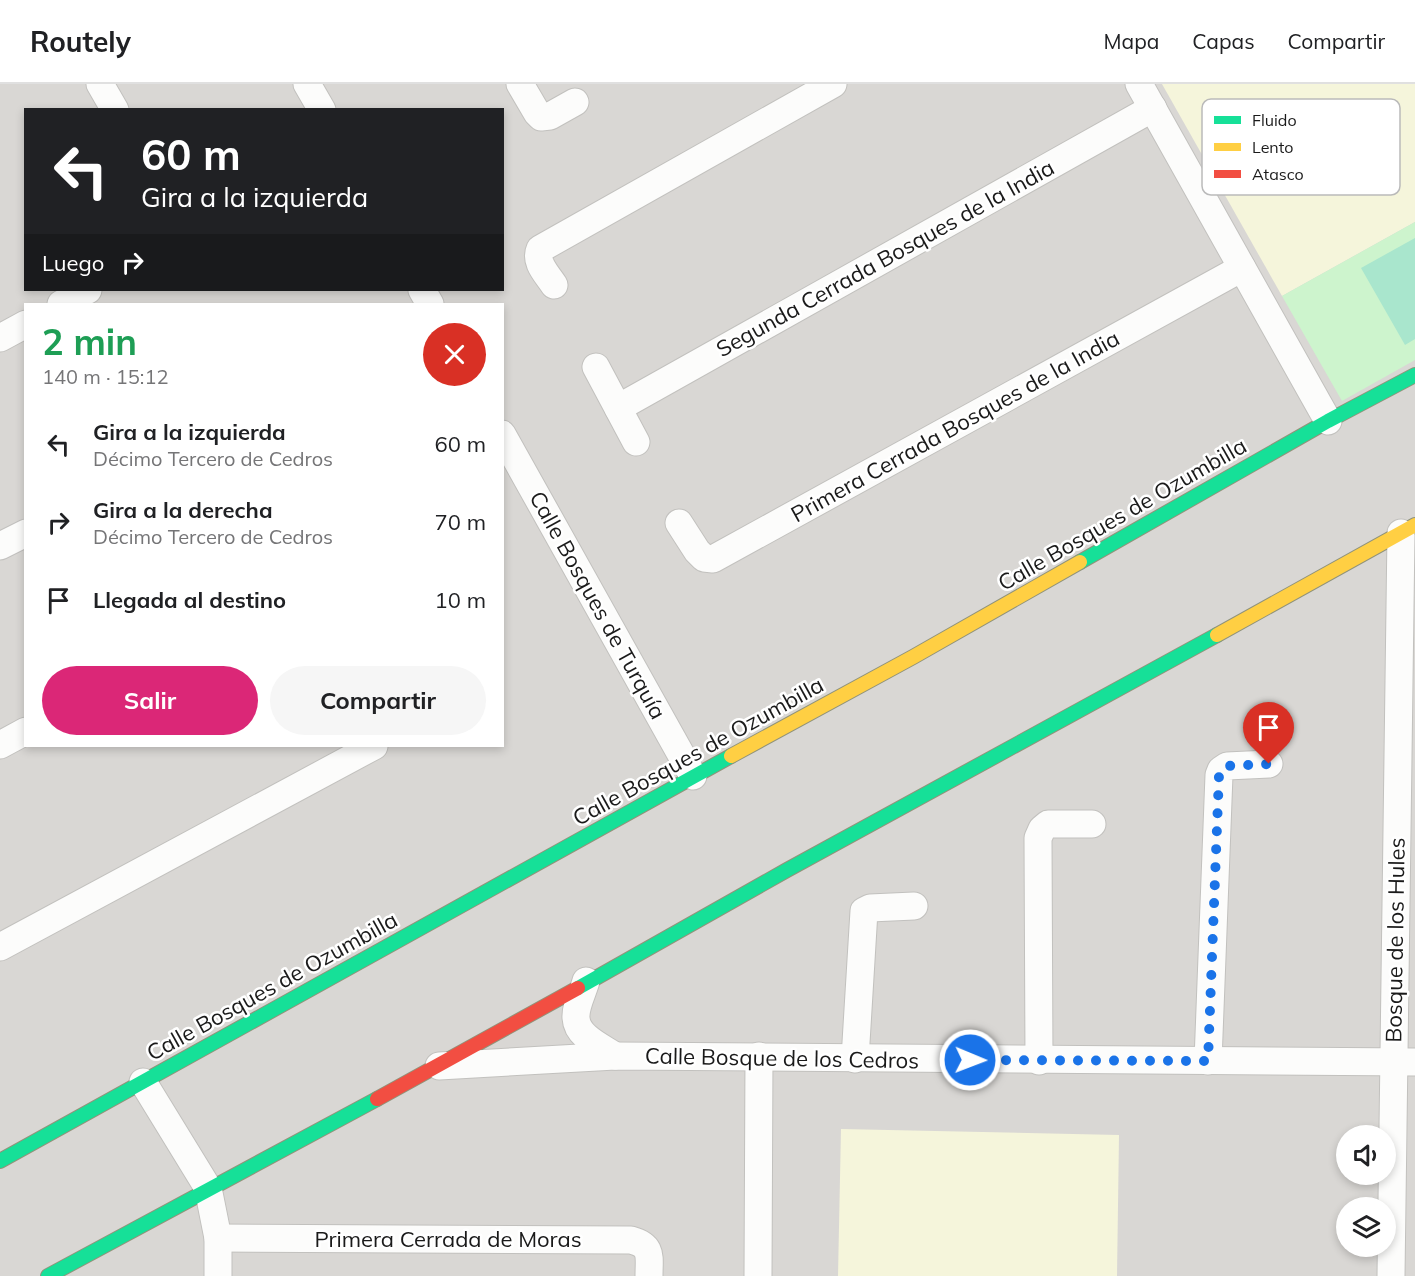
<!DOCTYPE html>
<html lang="es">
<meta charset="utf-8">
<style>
body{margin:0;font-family:Mulish,sans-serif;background:#f6f6f6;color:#202124;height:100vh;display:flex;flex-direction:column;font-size:22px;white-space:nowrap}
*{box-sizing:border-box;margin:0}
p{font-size:20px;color:#757577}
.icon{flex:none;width:33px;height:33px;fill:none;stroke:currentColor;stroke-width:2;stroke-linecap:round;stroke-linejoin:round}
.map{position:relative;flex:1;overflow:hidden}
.drawer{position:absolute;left:24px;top:219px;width:480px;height:444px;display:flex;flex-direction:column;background:#fff;border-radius:0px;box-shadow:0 3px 9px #0003}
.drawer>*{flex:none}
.guide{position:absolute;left:24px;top:24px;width:480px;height:183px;border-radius:0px;box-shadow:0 3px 9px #0003;background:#202124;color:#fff;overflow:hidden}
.tools{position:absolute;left:1336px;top:1041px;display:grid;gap:12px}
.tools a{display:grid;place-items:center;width:60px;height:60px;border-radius:50%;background:#fff;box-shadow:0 3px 9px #0003;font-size:30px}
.pin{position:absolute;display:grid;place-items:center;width:51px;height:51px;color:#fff;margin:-62px -26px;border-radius:50% 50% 50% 0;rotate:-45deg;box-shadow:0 0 6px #0007}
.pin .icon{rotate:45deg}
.me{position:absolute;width:66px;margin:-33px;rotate:91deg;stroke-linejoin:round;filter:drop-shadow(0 0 4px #0008)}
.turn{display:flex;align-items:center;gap:21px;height:126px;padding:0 18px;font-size:27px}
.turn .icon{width:78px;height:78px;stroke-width:2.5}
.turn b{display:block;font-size:42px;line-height:51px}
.then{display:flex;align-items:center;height:57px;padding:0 18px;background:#0003;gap:12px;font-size:22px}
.round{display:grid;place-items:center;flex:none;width:63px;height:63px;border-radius:32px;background:#f6f6f6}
.head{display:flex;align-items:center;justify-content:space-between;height:102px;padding:0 18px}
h1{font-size:36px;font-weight:700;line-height:45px;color:#1e9e55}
.cta{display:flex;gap:12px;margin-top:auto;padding:12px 18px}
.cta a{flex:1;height:69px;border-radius:36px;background:#db2777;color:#fff;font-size:24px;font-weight:700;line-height:69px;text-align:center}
.cta a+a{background:#f6f6f6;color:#202124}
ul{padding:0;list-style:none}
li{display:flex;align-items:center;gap:18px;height:78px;padding:0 18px}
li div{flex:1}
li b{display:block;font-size:22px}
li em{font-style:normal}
header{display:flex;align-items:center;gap:36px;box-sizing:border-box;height:84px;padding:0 30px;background:#fff;border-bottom:2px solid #e0e0e0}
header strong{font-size:28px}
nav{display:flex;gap:33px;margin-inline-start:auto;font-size:21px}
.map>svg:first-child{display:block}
.residential{fill:#d9d7d4;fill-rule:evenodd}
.education{fill:#f5f5db}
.park{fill:#cdf4cd}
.pitch{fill:#a9e6cd}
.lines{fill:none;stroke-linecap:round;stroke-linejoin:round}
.street-casing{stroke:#c2c1be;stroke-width:29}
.fast-casing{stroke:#91937a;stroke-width:16}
.slow-casing{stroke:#91937a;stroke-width:16}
.jam-casing{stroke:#91937a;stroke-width:16}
.street{stroke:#fcfcfb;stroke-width:27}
.fast{stroke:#16e098;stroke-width:14}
.slow{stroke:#ffcf43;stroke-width:14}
.jam{stroke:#f24e42;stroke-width:14}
.route{stroke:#1a73e8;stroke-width:10;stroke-dasharray:0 18}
.labels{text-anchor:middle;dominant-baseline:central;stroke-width:5;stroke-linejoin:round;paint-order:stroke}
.street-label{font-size:22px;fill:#1a1a1a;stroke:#fff}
.key{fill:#fff;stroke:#bababa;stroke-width:1.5}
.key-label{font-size:16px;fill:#1a1a1a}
</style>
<header>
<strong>Routely</strong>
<nav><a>Mapa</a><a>Capas</a><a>Compartir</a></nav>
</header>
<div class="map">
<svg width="1415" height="1192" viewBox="0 0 1415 1192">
<rect width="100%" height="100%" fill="#eae8e2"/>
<path class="residential" d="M0 0H1415V1192H0ZM26 26H502V206H26ZM26 220H502V662H26ZM1347 1052H1386V1090H1347ZM1347 1124H1386V1162H1347Z"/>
<g class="education">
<path d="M1162 0H1415V138L1282 212Z"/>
<path d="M841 1045 1119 1051 1117 1192H838Z"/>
</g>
<path class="park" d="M1415 138V276L1342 317 1282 212Z"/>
<path class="pitch" d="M1415 154V255L1405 261 1361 184Z"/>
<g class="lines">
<g class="street-casing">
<g id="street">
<path d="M100 0 115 26"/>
<path d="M307 0 322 26"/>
<path d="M520 0 537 29 541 33 550 32 575 18"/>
<path d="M1139 0 1328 337"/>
<path d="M554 201C547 190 534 178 540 165L833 0"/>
<path d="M422 206 430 220"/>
<path d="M61 220 88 206"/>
<path d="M0 254 26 240"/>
<path d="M596 283 636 358"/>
<path d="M618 324 1153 24"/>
<path d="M502 350 693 692"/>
<path d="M679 439 697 467 704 474 713 475 1242 184"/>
<path d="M0 462 26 449"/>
<path d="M0 661 26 647"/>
<path d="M0 863 374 662"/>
<path d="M586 897C583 908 575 923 576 934 577 953 602 963 615 972"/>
<path d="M855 975 864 827 870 824 914 822"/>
<path d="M1039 977 1038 754 1042 745 1048 740H1092"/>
<path d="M1208 977 1219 691 1221 686 1227 682 1269 680"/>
<path d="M439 982 615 972 1415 978"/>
<path d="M143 998 208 1104 218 1154V1192"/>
<path d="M218 1154 631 1156C653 1162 649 1172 649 1192"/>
<path d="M758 1192 759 972"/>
<path d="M1391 1192 1401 449"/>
</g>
</g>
<g class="fast-casing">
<g id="fast">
<path d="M1080 478 1328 337 1415 291"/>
<path d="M578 904 787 786 1217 551"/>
<path d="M0 1077 731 672"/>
<path d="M48 1192 377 1015"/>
</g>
</g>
<g class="slow-casing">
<g id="slow">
<path d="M1217 551 1415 441"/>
<path d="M731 672 913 573 1080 478"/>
</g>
</g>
<g class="jam-casing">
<path id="jam" d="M377 1015 578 904"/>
</g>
<use href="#street" class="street"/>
<use href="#fast" class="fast"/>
<use href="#slow" class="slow"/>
<use href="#jam" class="jam"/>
</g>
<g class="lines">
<path class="route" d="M970 976 1208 977 1219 691 1221 686 1227 682 1269 680"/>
</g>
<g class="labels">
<g class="street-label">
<text transform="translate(885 174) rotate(-29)">Segunda Cerrada Bosques de la India</text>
<text transform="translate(955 342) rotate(-29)">Primera Cerrada Bosques de la India</text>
<text transform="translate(1122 430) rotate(-30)">Calle Bosques de Ozumbilla</text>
<text transform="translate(598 521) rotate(61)">Calle Bosques de Turquía</text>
<text transform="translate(698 667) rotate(-29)">Calle Bosques de Ozumbilla</text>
<text transform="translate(1395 856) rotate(-89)">Bosque de los Hules</text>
<text transform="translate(272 902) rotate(-29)">Calle Bosques de Ozumbilla</text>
<text transform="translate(782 974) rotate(1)">Calle Bosque de los Cedros</text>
<text x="448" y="1155">Primera Cerrada de Moras</text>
</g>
</g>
<rect x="1202" y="15" width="198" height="96" rx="9" class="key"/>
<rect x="1214" y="32" width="27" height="8" fill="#16e098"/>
<rect x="1214" y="59" width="27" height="8" fill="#ffcf43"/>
<rect x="1214" y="86" width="27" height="8" fill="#f24e42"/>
<g class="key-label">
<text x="1252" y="42">Fluido</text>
<text x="1252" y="69">Lento</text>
<text x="1252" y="96">Atasco</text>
</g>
</svg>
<div class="tools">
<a><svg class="icon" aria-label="sound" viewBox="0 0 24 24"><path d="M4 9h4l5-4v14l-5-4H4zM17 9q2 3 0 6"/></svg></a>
<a><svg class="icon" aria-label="layers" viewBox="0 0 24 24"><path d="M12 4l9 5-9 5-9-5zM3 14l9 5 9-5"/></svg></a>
</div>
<div class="pin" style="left:1269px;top:680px;background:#d93025"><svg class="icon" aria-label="arrive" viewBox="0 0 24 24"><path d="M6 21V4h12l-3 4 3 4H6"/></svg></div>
<svg class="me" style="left:970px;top:976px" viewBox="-20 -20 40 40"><circle r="17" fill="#1a73e8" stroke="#fff" stroke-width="3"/><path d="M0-11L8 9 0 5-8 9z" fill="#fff"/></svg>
<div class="guide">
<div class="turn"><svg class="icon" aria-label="left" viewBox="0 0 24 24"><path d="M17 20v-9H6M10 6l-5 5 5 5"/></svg><div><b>60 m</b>Gira a la izquierda</div></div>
<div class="then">Luego<svg class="icon" aria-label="right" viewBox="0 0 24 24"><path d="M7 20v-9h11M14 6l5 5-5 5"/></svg></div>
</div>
<section class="drawer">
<div class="head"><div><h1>2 min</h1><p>140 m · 15:12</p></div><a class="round" style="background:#d93025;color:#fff"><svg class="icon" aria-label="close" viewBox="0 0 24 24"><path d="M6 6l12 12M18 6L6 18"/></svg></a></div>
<ul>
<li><svg class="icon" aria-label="left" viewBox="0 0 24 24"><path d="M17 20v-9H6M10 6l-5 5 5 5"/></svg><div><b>Gira a la izquierda</b><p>Décimo Tercero de Cedros</p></div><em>60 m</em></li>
<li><svg class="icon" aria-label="right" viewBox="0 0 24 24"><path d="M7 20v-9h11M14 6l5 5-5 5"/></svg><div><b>Gira a la derecha</b><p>Décimo Tercero de Cedros</p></div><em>70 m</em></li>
<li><svg class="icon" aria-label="arrive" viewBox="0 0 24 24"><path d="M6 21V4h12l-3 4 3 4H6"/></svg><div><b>Llegada al destino</b></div><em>10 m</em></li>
</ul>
<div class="cta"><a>Salir</a><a>Compartir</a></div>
</section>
</div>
